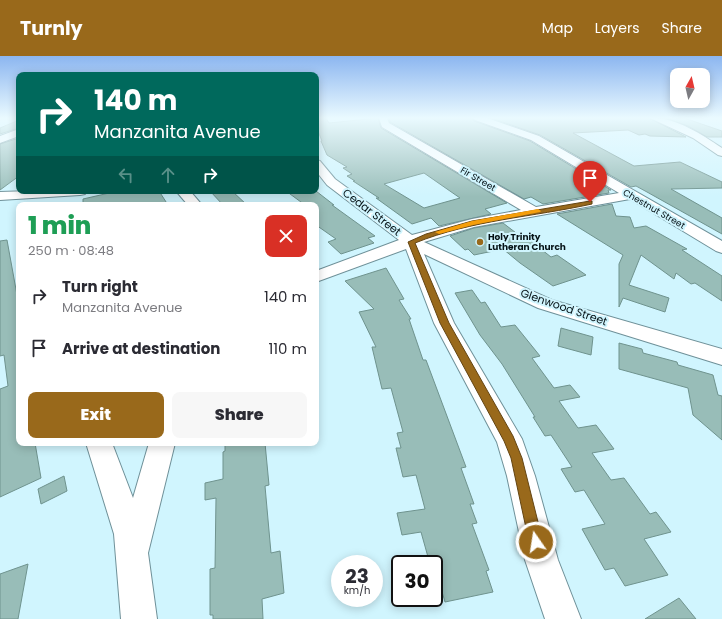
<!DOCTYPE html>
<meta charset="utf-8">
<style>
body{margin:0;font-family:Poppins,sans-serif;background:#f7f7f7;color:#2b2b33;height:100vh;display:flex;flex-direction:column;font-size:15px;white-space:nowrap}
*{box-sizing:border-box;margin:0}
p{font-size:13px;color:#7c7c81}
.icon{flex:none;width:22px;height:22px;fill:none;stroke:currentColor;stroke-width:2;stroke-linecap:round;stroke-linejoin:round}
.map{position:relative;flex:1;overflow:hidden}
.side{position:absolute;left:16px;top:146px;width:303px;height:244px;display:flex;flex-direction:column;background:#fff;border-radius:8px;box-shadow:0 2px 10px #0003}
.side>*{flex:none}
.top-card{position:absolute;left:16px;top:16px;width:303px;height:122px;border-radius:8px;box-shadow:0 2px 10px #0003;background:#00695c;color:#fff;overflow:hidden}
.needle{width:26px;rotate:8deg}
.tools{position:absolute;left:670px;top:12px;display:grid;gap:8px}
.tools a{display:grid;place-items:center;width:40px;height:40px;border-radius:8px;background:#fff;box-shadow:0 2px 10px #0003;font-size:20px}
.speed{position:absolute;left:331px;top:499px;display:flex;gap:8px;font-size:20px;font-weight:700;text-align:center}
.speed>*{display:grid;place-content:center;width:52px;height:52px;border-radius:50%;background:#fff;box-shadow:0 2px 10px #0003;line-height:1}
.speed small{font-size:10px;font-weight:400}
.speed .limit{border:2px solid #111;border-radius:6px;background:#fff;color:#111}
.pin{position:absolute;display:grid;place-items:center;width:34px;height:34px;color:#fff;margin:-41px -17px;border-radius:50% 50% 50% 0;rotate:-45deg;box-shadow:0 0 4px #0007}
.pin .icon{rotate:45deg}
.me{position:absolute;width:44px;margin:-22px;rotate:347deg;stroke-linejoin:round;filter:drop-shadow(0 0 3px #0008)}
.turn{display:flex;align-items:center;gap:14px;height:84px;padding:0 12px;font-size:18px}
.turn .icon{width:52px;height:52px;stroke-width:2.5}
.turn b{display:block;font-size:28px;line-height:34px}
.lanes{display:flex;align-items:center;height:38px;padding:0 12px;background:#0003;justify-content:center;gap:20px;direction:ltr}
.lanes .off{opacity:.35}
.round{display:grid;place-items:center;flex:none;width:42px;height:42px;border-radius:8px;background:#f7f7f7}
.head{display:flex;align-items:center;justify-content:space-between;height:68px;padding:0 12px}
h1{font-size:24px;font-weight:800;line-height:30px;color:#1e9e55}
.primary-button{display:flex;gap:8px;margin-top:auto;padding:8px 12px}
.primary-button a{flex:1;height:46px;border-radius:8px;background:#99691b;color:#fff;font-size:16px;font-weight:800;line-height:46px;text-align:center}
.primary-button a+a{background:#f7f7f7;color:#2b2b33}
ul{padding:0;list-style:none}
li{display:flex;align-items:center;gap:12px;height:52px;padding:0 12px}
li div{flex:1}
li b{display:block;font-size:15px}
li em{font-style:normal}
header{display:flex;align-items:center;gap:24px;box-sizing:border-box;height:56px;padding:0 20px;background:#99691b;color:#fff}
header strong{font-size:19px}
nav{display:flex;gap:22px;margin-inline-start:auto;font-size:14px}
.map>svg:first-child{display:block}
.building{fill:#98bdb8;stroke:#6f938e;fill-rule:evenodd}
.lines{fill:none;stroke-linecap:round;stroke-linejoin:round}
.minor-casing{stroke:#6f9199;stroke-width:2}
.minor{fill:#fff;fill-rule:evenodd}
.route{fill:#99691b;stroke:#634412}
.slow{fill:#f59e0b}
.poi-dot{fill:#99691b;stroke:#d0f5fe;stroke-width:1.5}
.labels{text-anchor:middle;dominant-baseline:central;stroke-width:4;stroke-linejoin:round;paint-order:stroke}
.far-street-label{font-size:9px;fill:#051115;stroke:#d0f5fe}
.far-poi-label{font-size:9px;font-weight:bold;fill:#051115;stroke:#d0f5fe;text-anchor:start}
.street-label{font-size:11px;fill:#051115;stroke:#d0f5fe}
</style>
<header>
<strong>Turnly</strong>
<nav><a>Map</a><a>Layers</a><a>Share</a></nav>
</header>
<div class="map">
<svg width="722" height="563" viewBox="0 0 722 563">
<rect width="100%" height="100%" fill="#d0f5fe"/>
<g class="building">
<path d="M316 62H326L329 67 378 62 381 72 507 147 485 153 491 158 439 170 431 162 412 168 376 142H379L353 125H355L347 120 352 118 343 112 347 111 327 99 321 85H322L316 70ZM424 117 460 142 424 152 384 128Z"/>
<path d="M389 62H472L474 65 530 85 611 134H608L609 137 543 148 531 141 524 143 390 66Z"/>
<path d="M491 62H649L686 81 650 80 645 78 639 79 628 74 573 77 634 110 680 106 722 126V132L671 133 722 162V178L647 136 636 130 631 131 540 79Z"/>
<path d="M665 62H684L722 75V81H707L688 70Z"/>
<path d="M19 64V72L0 78V72Z"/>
<path d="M19 82V120L0 134V88Z"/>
<path d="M118 135H159L168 149H83V143Z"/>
<path d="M210 135H232L247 149H223Z"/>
<path d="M286 135H316L334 149H332L375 180 368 182 374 187 341 198 328 186 336 183 316 169V149H305Z"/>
<path d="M612 148 616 160 630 161 634 172 646 170 687 193 682 194 722 220V245L695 227 691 228 676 217 674 223 641 199 629 229 669 242 665 256 623 242 619 251V208L623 199 557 158Z"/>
<path d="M503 167 524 183 527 182 551 201 557 199 586 219 553 230 520 207 503 193 474 199 468 193 465 194 450 180 474 172Z"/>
<path d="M7 184 17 239H19V387H35L41 422 0 441V333L8 330 4 299 0 300V185Z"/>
<path d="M386 212 404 243 399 244 411 263H409L423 304H426L466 411 461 412 474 448H470L477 467 472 468 489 514 486 515 493 536 445 546 432 501H428L421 476 402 479 397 457 425 453 416 419 403 421 396 392H401L397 377 403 376 391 332 382 333 372 291H376L359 256 374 253 345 225Z"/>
<path d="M472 234 481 247 485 246 501 271 515 269 540 300 532 302 554 332 570 329 580 341 559 345 578 372 596 369 614 393 592 397 611 424 624 422 650 458 656 456 671 476 644 483 668 519 625 530 614 512 605 514 582 473 605 468 584 434 575 436 561 413 572 411 551 379 545 380 533 361H535L502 308 480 279 455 237Z"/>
<path d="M561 272 593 281 591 299 558 290Z"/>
<path d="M619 287 642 293 643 297 677 306 678 309 713 319 718 339 722 340V384L693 359 688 332 619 313Z"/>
<path d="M225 387H265L269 429 265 430 271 497 280 495 284 537 262 543 263 563H213V559H210V513L215 512 216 442 205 444V427L223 423V396L225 395Z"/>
<path d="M64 420 67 435 41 448 38 433Z"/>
<path d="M28 508 18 563H0V518Z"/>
<path d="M679 542 696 563H645Z"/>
</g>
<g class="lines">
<g class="minor-casing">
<g id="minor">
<path d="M379 62H387L389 67 536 151 619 137 531 84 475 64 473 62H487L539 80 722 185V197L716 195 630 143 474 171 424 186 552 244 722 293V309L538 252 424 198 454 267 522 383 535 420 558 504 581 563H545L525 504 507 420 497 386 434 267 406 193 316 226V215L399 184 327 129 316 115V104L320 105 335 123 412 179 472 163 521 154 382 71Z"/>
<path d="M650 62C676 61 701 78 722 92V100L718 99 693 82Z"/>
<path d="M19 73V80L0 87V80Z"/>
<path d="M31 135H87L85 138 80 139 0 144V136Z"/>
<path d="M176 135H190L202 149H188Z"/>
<path d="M86 387H112L133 442 149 387H175L148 497 157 563H121L114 478Z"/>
</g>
</g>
<use href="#minor" class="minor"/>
</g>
<linearGradient id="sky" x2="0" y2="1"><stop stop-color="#8cb6f0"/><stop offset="0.44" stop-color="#eafaff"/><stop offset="1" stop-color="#eafaff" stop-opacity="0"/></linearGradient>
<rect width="722" height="141" fill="url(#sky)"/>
<path class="route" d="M590 145H592V148C533 161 472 164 415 187L449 267 513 380 522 402 543 486 541 491 536 493 531 491 529 486 511 402 504 385 440 267 408 186 426 178 472 165Z"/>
<path class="slow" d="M538 153 541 155 540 156 473 169 439 178 435 176 472 165Z"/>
<circle class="poi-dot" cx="480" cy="186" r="4"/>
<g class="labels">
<g class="far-street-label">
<text transform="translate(478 123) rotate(30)">Fir Street</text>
<text transform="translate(654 153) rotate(30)">Chestnut Street</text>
</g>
<g class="far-poi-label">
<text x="488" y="181">Holy Trinity<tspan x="488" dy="10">Lutheran Church</tspan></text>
</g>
<g class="street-label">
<text transform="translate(372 156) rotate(37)">Cedar Street</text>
<text transform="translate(564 251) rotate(19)">Glenwood Street</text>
</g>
</g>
</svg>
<div class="tools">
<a><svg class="needle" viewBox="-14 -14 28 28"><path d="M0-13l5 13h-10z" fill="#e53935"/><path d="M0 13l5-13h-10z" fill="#7c7c81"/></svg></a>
</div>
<div class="speed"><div>23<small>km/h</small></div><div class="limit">30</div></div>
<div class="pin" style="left:590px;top:146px;background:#d93025"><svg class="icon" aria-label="arrive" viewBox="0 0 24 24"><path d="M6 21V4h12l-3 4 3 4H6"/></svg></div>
<svg class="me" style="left:536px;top:486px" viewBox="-20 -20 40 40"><circle r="17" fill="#99691b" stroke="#fff" stroke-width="3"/><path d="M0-11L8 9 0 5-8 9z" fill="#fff"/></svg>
<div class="top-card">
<div class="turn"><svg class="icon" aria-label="right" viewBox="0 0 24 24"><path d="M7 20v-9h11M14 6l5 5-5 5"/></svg><div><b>140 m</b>Manzanita Avenue</div></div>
<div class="lanes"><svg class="icon off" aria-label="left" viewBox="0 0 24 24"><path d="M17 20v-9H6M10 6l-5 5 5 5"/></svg><svg class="icon off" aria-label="ahead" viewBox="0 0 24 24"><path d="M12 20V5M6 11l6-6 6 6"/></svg><svg class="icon" aria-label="right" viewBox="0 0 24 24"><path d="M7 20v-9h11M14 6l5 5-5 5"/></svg></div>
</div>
<section class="side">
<div class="head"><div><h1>1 min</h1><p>250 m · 08:48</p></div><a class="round" style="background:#d93025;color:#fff"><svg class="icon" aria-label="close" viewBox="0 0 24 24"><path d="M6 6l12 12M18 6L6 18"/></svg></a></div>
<ul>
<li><svg class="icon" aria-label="right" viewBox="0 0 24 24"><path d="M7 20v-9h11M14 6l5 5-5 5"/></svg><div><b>Turn right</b><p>Manzanita Avenue</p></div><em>140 m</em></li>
<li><svg class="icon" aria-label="arrive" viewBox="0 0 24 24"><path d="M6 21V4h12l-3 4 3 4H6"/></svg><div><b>Arrive at destination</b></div><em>110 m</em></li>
</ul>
<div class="primary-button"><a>Exit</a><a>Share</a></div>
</section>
</div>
